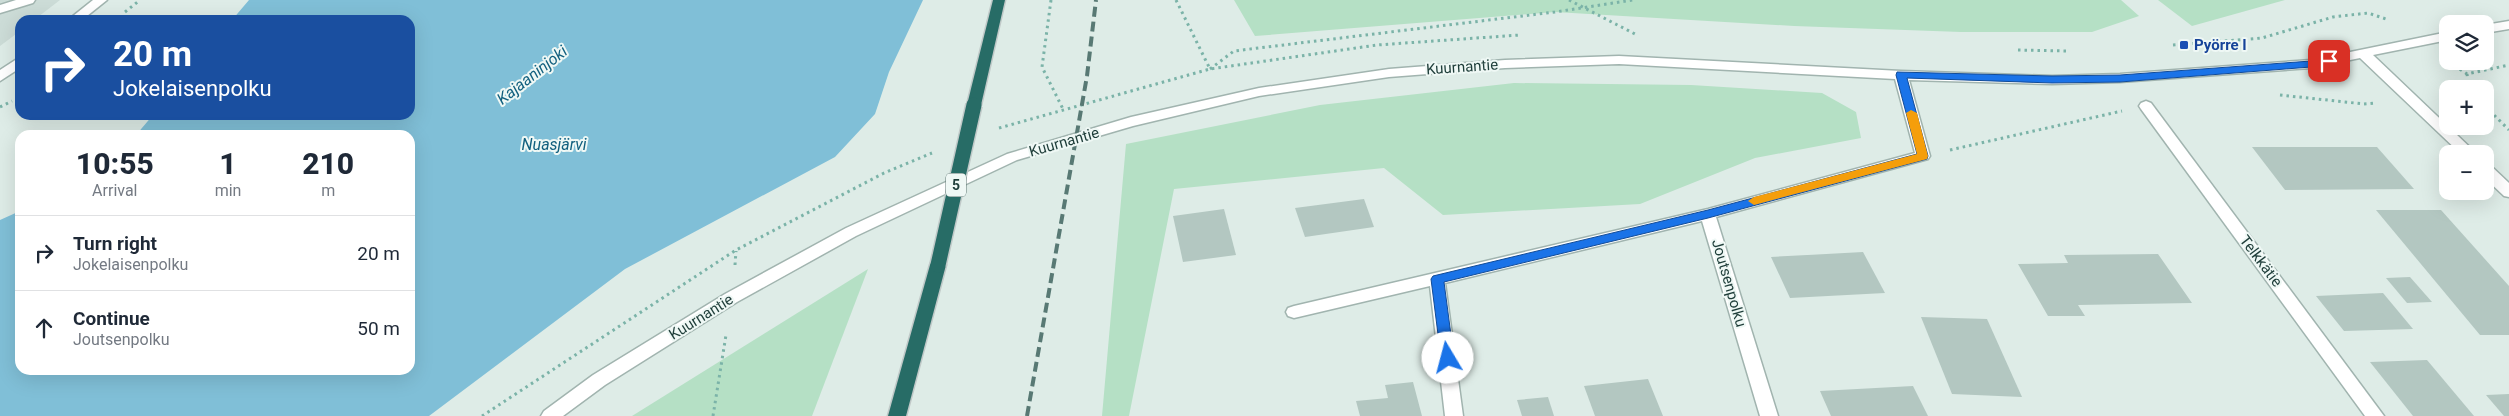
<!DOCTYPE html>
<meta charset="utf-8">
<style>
body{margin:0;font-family:Roboto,sans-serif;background:#f2f2f3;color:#1f2937;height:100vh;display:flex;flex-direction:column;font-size:19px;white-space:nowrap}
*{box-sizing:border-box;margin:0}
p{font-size:16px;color:#747a83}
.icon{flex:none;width:28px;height:28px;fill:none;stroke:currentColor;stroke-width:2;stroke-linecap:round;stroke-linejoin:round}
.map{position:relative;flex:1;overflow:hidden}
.details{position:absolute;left:15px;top:130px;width:400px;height:245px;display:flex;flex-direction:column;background:#fff;border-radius:15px;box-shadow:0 5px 20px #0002}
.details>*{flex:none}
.guide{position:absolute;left:15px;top:15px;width:400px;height:105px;border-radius:15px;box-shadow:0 5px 20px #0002;background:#1a4fa0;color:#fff;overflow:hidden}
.tools{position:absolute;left:2439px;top:15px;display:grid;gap:10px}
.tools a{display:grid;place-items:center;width:55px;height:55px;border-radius:10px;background:#fff;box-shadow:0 5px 20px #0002;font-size:25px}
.pin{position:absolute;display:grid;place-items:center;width:42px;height:42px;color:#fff;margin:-21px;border-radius:10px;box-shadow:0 2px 8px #0006}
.me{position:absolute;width:55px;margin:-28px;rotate:352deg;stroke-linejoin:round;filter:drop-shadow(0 0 4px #0008)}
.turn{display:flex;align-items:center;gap:18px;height:105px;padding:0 15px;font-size:22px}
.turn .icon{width:65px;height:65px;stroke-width:2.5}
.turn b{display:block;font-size:35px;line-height:42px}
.eta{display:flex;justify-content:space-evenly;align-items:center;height:85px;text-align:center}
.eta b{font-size:30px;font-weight:800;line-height:35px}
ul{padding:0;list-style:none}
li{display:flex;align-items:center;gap:15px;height:75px;padding:0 15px;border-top:1px solid #e0e1e3}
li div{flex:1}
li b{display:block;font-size:19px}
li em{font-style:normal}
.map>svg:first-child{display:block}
.built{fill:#ccdcd7}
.green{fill:#b5e0c5}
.water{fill:#80bfd7}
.building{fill:#b3c7c1}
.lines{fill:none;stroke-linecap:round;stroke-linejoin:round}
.minor-casing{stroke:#a1b4af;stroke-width:3}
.highway-casing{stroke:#c0c9c8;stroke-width:3}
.path{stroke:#7bb3a8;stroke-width:3;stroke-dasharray:2.5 4;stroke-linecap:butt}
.minor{fill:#fff;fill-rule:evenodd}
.highway{fill:#276c66;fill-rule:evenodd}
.rail{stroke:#587974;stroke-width:4;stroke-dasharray:10 5;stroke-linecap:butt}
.highway-bridge-casing{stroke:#c0c9c8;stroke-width:18;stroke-linecap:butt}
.highway-bridge{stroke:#276c66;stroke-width:15}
.route{fill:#1a73e8;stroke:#114b97}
.slow{fill:#f59e0b}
.transit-dot{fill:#1a4fb4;stroke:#eff8f5;stroke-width:2}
.labels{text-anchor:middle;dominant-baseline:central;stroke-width:4;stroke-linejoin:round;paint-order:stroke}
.shield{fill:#eff8f5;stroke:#5d7571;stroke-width:1}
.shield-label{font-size:14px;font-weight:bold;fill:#1e3d39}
.transit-label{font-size:15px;font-weight:bold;fill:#164399;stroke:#eff8f5;text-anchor:start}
.street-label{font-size:15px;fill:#1e3d39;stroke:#eff8f5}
.water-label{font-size:16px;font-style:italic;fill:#12607f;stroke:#eff8f5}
</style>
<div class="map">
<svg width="2509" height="416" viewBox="0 0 2509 416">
<rect width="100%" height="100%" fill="#deece7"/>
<path class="built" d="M0 0H60L34 20H20V31L0 46Z"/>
<g class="green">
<path d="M1234 0H2121L2139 16 2092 32H1961L1794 26 1555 12 1255 36Z"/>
<path d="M2158 0H2285L2192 26Z"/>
<path d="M1514 83 1691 85 1822 93 1856 112 1861 138 1755 158 1640 204 1443 215 1384 168 1174 189 1129 416H1102L1126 144 1320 105Z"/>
<path d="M868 269 812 416H632Z"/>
</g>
<path class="water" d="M249 0H923L889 72 875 114 835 157 625 269 429 416H0V220L20 211V370H410V135H136L153 115H410V20H232Z"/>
<g class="building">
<path d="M2252 147H2377L2414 189 2285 190Z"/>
<path d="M1364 199 1374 227 1305 237 1295 208Z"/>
<path d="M1224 209 1236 255 1183 262 1173 216Z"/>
<path d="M2376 210H2441L2509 286V335H2480Z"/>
<path d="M1863 252 1885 293 1790 298 1771 257Z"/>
<path d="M2158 254 2192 303 2078 305 2085 316H2048L2018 264 2068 263 2064 255Z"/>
<path d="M2410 277 2432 302 2407 303 2386 278Z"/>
<path d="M2383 293 2413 329 2344 331 2316 296Z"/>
<path d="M1921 317 1987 319 2022 397 1952 394Z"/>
<path d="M2427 360 2474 416H2413L2370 362Z"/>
<path d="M1648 379 1663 416H1595L1584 386Z"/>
<path d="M1413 382 1422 416H1360L1356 401 1388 398 1385 385Z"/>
<path d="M1913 386 1928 416H1831L1820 391Z"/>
<path d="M2509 394V416H2504L2486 395Z"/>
<path d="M1548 397 1554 416H1522L1517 400Z"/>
</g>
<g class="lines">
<g class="minor-casing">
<g id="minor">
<path d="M16 0H35L33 3 0 13V5Z"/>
<path d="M93 0H107L82 20H68Z"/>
<path d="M2509 21V29L2485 33V25Z"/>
<path d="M2448 32V40L2373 55 2477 154H2461L2360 58 2311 68 2120 82 2052 84 1909 80 1930 156 1928 159 1716 217 1778 416H1760L1702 221 1445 283 1463 416H1445L1430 286 1294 318 1288 316 1286 312 1288 308 1294 306 1708 209 1915 153 1895 79 1619 64 1505 68 1389 77 1259 96 1133 126 1017 160 856 236 737 302 605 385 563 416H541L544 411 593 375 725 294 846 228 1007 154 1131 117 1259 88 1389 69 1505 60 1619 56 1901 71 2052 76 2120 74 2311 60Z"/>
<path d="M20 57V68L0 81V70Z"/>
<path d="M2146 101 2151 103 2384 416H2365L2141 109 2139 106 2141 103Z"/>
<path d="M2485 164 2490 165 2509 183V197L2504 196 2485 178Z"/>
</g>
</g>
<g class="highway-casing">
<g id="highway">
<path d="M993 0H1005L981 105 974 110 967 105Z"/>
<path d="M938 259 944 261 946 265 906 416H888L930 265 932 261Z"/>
</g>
</g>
<g class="path">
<path d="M1051 0 1042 67 1063 109"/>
<path d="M1176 0 1210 69"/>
<path d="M1569 0 1635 34"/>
<path d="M125 12 140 0"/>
<path d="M2173 45 2262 38 2333 17 2368 13 2389 20"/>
<path d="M2018 50 2067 51"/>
<path d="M2449 62 2467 74"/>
<path d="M1210 69 1234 51 1555 12 1633 0"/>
<path d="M2469 89 2467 74 2509 65"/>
<path d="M2280 95 2364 104 2375 103"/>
<path d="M2485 106 2509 130"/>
<path d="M0 107 12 101"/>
<path d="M999 128 1210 69 1377 45 1520 35"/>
<path d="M1950 150 2122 111"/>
<path d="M735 265 736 251"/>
<path d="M482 416 736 250 884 173 932 153"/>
<path d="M713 416 726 335"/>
</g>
<use href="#minor" class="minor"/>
<use href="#highway" class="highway"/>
<path class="rail" d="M1027 416 1087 76 1096 0"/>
<g class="highway-bridge-casing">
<path id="highway-bridge" d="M938 265 974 105"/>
</g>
<use href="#highway-bridge" class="highway-bridge"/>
</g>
<path class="route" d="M2329 57 2332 58V63L2311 67 2120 82 2052 83 1907 78 1928 156 1927 159 1708 218 1444 282 1454 358 1448 363 1441 358 1431 279 1433 276 1708 210 1917 154 1896 75 1897 72 2052 76 2120 75 2311 61Z"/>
<path class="slow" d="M1911 110 1917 113 1928 156 1927 159 1754 205 1748 201 1754 197 1917 154 1906 113Z"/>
<rect class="transit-dot" x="2179" y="40" width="10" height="10" rx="2.5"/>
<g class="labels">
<rect class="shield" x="946" y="173.5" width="20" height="23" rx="4"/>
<g class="shield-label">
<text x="956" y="185">5</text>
</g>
<g class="transit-label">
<text x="2194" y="45">Pyörre I</text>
</g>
<g class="street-label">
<text transform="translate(1462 67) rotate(-4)">Kuurnantie</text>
<text transform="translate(1064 142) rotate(-16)">Kuurnantie</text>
<text transform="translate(2261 261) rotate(53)">Telkkätie</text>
<text transform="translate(1729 283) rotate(74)">Joutsenpolku</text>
<text transform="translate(701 317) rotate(-32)">Kuurnantie</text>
</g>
<g class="water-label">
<text transform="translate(532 75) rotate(-38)">Kajaaninjoki</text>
<text x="554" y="144">Nuasjärvi</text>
</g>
</g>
</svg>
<div class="tools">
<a><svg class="icon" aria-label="layers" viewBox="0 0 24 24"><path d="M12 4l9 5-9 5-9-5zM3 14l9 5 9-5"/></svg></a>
<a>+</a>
<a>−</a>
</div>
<div class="pin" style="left:2329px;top:61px;background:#d93025"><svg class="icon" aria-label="arrive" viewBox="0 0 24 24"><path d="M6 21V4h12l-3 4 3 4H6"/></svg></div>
<svg class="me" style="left:1448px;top:358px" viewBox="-20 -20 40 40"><circle r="19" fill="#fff"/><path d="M0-13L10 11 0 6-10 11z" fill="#1a73e8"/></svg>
<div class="guide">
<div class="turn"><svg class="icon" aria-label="right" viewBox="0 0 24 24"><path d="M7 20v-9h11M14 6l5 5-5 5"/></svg><div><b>20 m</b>Jokelaisenpolku</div></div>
</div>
<section class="details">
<div class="eta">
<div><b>10:55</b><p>Arrival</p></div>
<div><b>1</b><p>min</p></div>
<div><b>210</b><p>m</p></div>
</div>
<ul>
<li><svg class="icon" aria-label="right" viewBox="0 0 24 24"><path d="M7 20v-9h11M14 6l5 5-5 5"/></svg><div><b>Turn right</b><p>Jokelaisenpolku</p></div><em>20 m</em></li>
<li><svg class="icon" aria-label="ahead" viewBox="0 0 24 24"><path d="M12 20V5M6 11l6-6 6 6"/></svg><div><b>Continue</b><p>Joutsenpolku</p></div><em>50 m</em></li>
</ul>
</section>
</div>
